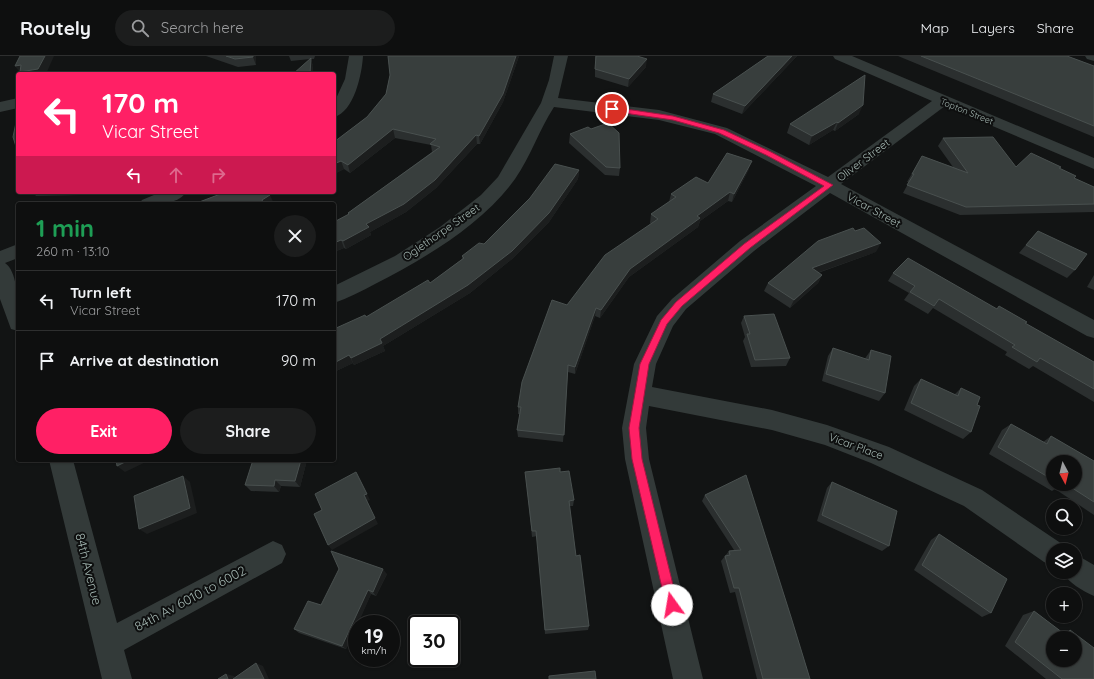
<!DOCTYPE html>
<meta charset="utf-8">
<style>
body{margin:0;font-family:Quicksand,sans-serif;background:#1c1d1d;color:#f1f3f6;height:100vh;display:flex;flex-direction:column;font-size:15px;white-space:nowrap}
*{box-sizing:border-box;margin:0}
p{font-size:13px;color:#9b9c9e}
.icon{flex:none;width:22px;height:22px;fill:none;stroke:currentColor;stroke-width:2;stroke-linecap:round;stroke-linejoin:round}
.map{position:relative;flex:1;overflow:hidden}
.details{position:absolute;left:16px;top:146px;width:320px;height:260px;display:flex;flex-direction:column;background:#0e0f0f;border-radius:4px;box-shadow:0 1px 3px #0004,0 0 0 1px #2e2f2f}
.details>*{flex:none}
.hud{position:absolute;left:16px;top:16px;width:320px;height:122px;border-radius:4px;box-shadow:0 1px 3px #0004,0 0 0 1px #2e2f2f;background:#ff2065;color:#fff;overflow:hidden}
.needle{width:26px;rotate:173deg}
.controls{position:absolute;left:1046px;top:399px;display:grid;gap:8px}
.controls a{display:grid;place-items:center;width:36px;height:36px;border-radius:50%;background:#0e0f0f;box-shadow:0 1px 3px #0004,0 0 0 1px #2e2f2f;font-size:20px}
.speed{position:absolute;left:348px;top:559px;display:flex;gap:8px;font-size:20px;font-weight:700;text-align:center}
.speed>*{display:grid;place-content:center;width:52px;height:52px;border-radius:50%;background:#0e0f0f;box-shadow:0 1px 3px #0004,0 0 0 1px #2e2f2f;line-height:1}
.speed small{font-size:10px;font-weight:400}
.speed .limit{border:2px solid #111;border-radius:6px;background:#fff;color:#111}
.pin{position:absolute;display:grid;place-items:center;width:34px;height:34px;color:#fff;margin:-17px;border:2px solid #fff;border-radius:50%;box-shadow:0 1px 4px #0007}
.me{position:absolute;width:44px;margin:-22px;rotate:347deg;stroke-linejoin:round;filter:drop-shadow(0 0 3px #0008)}
.turn{display:flex;align-items:center;gap:14px;height:84px;padding:0 20px;font-size:18px}
.turn .icon{width:52px;height:52px;stroke-width:2.5}
.turn b{display:block;font-size:28px;line-height:34px}
.lanes{display:flex;align-items:center;height:38px;padding:0 20px;background:#0003;justify-content:center;gap:20px;direction:ltr}
.lanes .off{opacity:.35}
.round{display:grid;place-items:center;flex:none;width:42px;height:42px;border-radius:21px;background:#1c1d1d}
.summary{display:flex;align-items:center;justify-content:space-between;height:68px;padding:0 20px}
h1{font-size:24px;font-weight:700;line-height:30px;color:#1e9e55}
.primary-button{display:flex;gap:8px;margin-top:auto;padding:8px 20px}
.primary-button a{flex:1;height:46px;border-radius:24px;background:#ff2065;color:#fff;font-size:16px;font-weight:700;line-height:46px;text-align:center}
.primary-button a+a{background:#1c1d1d;color:#f1f3f6}
ul{padding:0;list-style:none}
li{display:flex;align-items:center;gap:12px;height:60px;padding:0 20px;border-top:1px solid #2e2f2f}
li div{flex:1}
li b{display:block;font-size:15px}
li em{font-style:normal}
header{display:flex;align-items:center;gap:24px;box-sizing:border-box;height:56px;padding:0 20px;background:#0e0f0f;border-bottom:1px solid #2e2f2f}
header strong{font-size:19px}
nav{display:flex;gap:22px;margin-inline-start:auto;font-size:14px}
.search{width:280px;height:36px;background:#1c1d1d;display:flex;align-items:center;gap:10px;box-sizing:border-box;padding:0 14px;border-radius:22px;color:#9b9c9e;font-size:15px}
.map>svg:first-child{display:block}
.lines{fill:none;stroke-linecap:round;stroke-linejoin:round}
.minor{fill:#333a39;fill-rule:evenodd}
.wall{fill:#2b2f2f;fill-rule:evenodd}
.shaded-wall{fill:#1c1e1e}
.building{fill:#383e3d;stroke:#49504f;fill-rule:evenodd}
.route{fill:#ff2065;stroke:#a61542}
.labels{text-anchor:middle;dominant-baseline:central;stroke-width:4;stroke-linejoin:round;paint-order:stroke}
.far-street-label{font-size:9px;fill:#a3b6b1;stroke:#0e0f0f}
.street-label{font-size:11px;fill:#a3b6b1;stroke:#0e0f0f}
.near-street-label{font-size:13px;fill:#a3b6b1;stroke:#0e0f0f}
</style>
<header>
<strong>Routely</strong>
<div class="search"><svg class="icon" aria-label="search" viewBox="0 0 24 24"><circle cx="10" cy="10" r="6"/><path d="M15 15l6 6"/></svg>Search here</div>
<nav><a>Map</a><a>Layers</a><a>Share</a></nav>
</header>
<div class="map">
<svg width="1094" height="623" viewBox="0 0 1094 623">
<rect width="100%" height="100%" fill="#121414"/>
<g class="lines">
<g class="minor">
<path d="M349 0H363C362 18 354 56 334 61V47L345 23Z"/>
<path d="M554 0H568L558 42 659 54 727 72 828 121 932 45 835 3 833 0H852L1094 102V113L945 50 841 128 1094 264V282L1087 280 830 137 754 195 686 253 673 270 656 308 652 331 772 354 827 369 889 391 982 434 1062 488 1065 494H1053V510L1044 506 964 450 871 407 825 389 772 374 649 350 646 372 649 403 703 623H673L625 403 622 372 634 308 657 260 672 243 740 185 816 130 715 78 659 64 554 51C539 74 531 100 515 123 483 168 424 203 375 228 362 235 348 242 334 247V230L395 200 440 171 481 139 498 121 541 47 549 24Z"/>
<path d="M1085 0H1094V5L1087 3Z"/>
<path d="M18 42V52L0 56V46Z"/>
<path d="M161 136H186C177 150 154 148 139 148L142 144Z"/>
<path d="M18 188V202L5 207C20 217 18 259 18 275L11 273 0 243V195Z"/>
<path d="M49 404H73L117 567 273 485 282 489 286 498 282 507 124 594 132 623H102Z"/>
<path d="M1075 498 1094 509V540C1083 535 1068 527 1063 516H1075Z"/>
</g>
</g>
<g class="wall">
<path d="M206 0H256V9L238 11Z"/>
<path d="M289 0H315L314 3H311L313 11 310 3 291 5Z"/>
<path d="M388 0H519L503 46 480 88H477L436 132 406 156 370 176 371 179 346 193 344 192 334 196V166L348 159V157L432 96 431 89 395 82 350 117 344 113 334 118V86L367 61 386 38 390 19Z"/>
<path d="M595 0H637L646 11 628 31 595 21Z"/>
<path d="M768 0H797L742 58 711 46 713 38Z"/>
<path d="M898 0H1067L1094 10V81Z"/>
<path d="M859 58 835 75 833 74 809 89 787 77 790 68Z"/>
<path d="M591 73 620 112 619 120 605 119 569 87 570 78Z"/>
<path d="M943 82 1016 111 1059 113 1074 122 1094 131V156L960 159 903 137 909 126H907L922 100 953 111 938 90Z"/>
<path d="M749 113 732 146 728 145 700 165 698 171 629 221 600 262 595 260 575 318 568 316 563 386 518 381 517 374 520 358H518V351L567 249 651 167H650L651 158 669 146 671 138 708 127Z"/>
<path d="M579 114 578 123 549 166 512 203 470 237 383 290 385 295 354 309 353 307 334 316V273L366 261 430 227 462 203V200L484 188Z"/>
<path d="M33 136H83L81 139 36 140Z"/>
<path d="M1038 175 1075 214 1067 222 1019 197Z"/>
<path d="M876 196 818 217 822 219 818 227 790 252 764 235 768 227Z"/>
<path d="M893 217 997 253 1025 267 1094 306V346L1033 310 1029 313 1005 299 1007 296 933 252 928 258 904 244 909 237 888 225Z"/>
<path d="M1094 219V234L1087 231Z"/>
<path d="M744 260 790 302 786 310 751 311 743 285 745 281 741 267Z"/>
<path d="M833 292 865 303 866 301 871 294 885 337 879 345 822 325 828 300Z"/>
<path d="M921 323 954 339 961 332 971 376 963 383 904 354 914 330Z"/>
<path d="M1011 368 1043 386 1051 380 1094 405V459L1055 433 1052 435 989 398 1002 374ZM1053 406 1075 428H1053Z"/>
<path d="M307 404 300 431 281 430 279 436 251 435 245 429Z"/>
<path d="M560 416 574 444 573 450H569L576 500 589 570 588 574 545 578 537 480 532 481 526 422Z"/>
<path d="M746 419 810 623H757L735 536 730 537 721 505 729 495 734 494 702 445 705 439Z"/>
<path d="M832 426 889 490 882 495 817 465 827 432Z"/>
<path d="M939 478 991 557 982 561 914 514 931 484Z"/>
<path d="M387 518 376 540 371 538 346 593 299 577 294 573 321 549Z"/>
<path d="M1034 555 1063 577 1070 574 1094 623H1046L1005 590 1023 559Z"/>
</g>
<g class="shaded-wall">
<path d="M45 0H54L46 18H21L15 10Z"/>
<path d="M253 0H256V9L253 1Z"/>
<path d="M516 0H519L503 46 480 88 479 80Z"/>
<path d="M792 0H797L742 58 745 50Z"/>
<path d="M311 2 313 11V18H310Z"/>
<path d="M647 3 646 11 628 31 629 23Z"/>
<path d="M863 49 859 58 835 75 838 67Z"/>
<path d="M837 66 833 74 809 89 812 80Z"/>
<path d="M393 73 395 82 350 117 348 109Z"/>
<path d="M476 79 477 88 436 132 406 156 370 176 371 179 346 193 343 185 366 168Z"/>
<path d="M341 105 344 113 334 118V108Z"/>
<path d="M752 105 749 113 732 146 734 138Z"/>
<path d="M579 114 578 123 549 166 512 203 470 237 383 290 385 295 354 309 351 302 380 283Z"/>
<path d="M78 136H83L81 139Z"/>
<path d="M730 136 728 145 700 165 698 171 629 221 600 262 601 254 630 213 697 160Z"/>
<path d="M270 139 274 148H264L262 144Z"/>
<path d="M341 184 344 192 334 196V187Z"/>
<path d="M881 187 876 196 808 220 812 212Z"/>
<path d="M822 219 818 227 790 252 794 244Z"/>
<path d="M596 252 595 260 575 318V311Z"/>
<path d="M349 299 353 307 334 316V307Z"/>
<path d="M129 404H150L125 416 117 410Z"/>
<path d="M301 404H307L300 431 295 425Z"/>
<path d="M356 416 370 444 367 445 378 468 332 494 328 489 364 439Z"/>
<path d="M183 420 190 426 197 457 147 478 139 473Z"/>
<path d="M275 424 281 430 279 436 274 430Z"/>
<path d="M383 513 387 518 376 540 373 536Z"/>
<path d="M368 534 371 538 358 568H357V570L346 593 342 590Z"/>
<path d="M256 607 263 610 269 623H264Z"/>
<path d="M226 618 234 620 235 623H228Z"/>
</g>
<g class="building">
<path d="M20 0H45L38 13 20 16 21 9 15 10Z"/>
<path d="M226 0H253V1L235 3Z"/>
<path d="M388 0H516L503 38 479 80 476 79 435 124 404 148 366 168 369 171 343 185 341 184 334 187V166L349 158 348 157 440 91 430 88 436 83 393 73 348 109 341 105 334 108V86L367 61 386 38 390 19Z"/>
<path d="M596 0H637L647 3 629 23 595 13Z"/>
<path d="M768 0H792L745 50 713 38Z"/>
<path d="M921 0H1067L1094 10V70Z"/>
<path d="M311 2 310 18H293Z"/>
<path d="M865 19 863 49 838 67 837 66 812 80 790 68Z"/>
<path d="M18 57V97L13 81Z"/>
<path d="M608 67 619 77 620 112 606 111 570 78 588 71 591 73Z"/>
<path d="M993 81 1016 111 1031 97 1061 111 1059 112 1076 120 1074 122 1094 131V148L966 151 907 129 914 118H912L922 100 968 117 943 82Z"/>
<path d="M727 97 752 105 734 138 730 136 697 160 700 162 630 213 601 254 596 252 575 311 568 309 564 379 517 374 521 351H518L522 326 552 244 567 249 605 199 658 163 651 158 676 141 671 138 696 121 708 127Z"/>
<path d="M555 108 579 114 549 157 512 195 468 229 380 283 382 287 351 302 349 299 334 307V273L365 259 366 261 428 224 430 227 464 202 462 200 479 187 484 188 530 142Z"/>
<path d="M223 136H268L270 139 262 144 264 148H194L223 137Z"/>
<path d="M853 172 855 175 864 172 881 187 812 212 822 219 794 244 768 227 818 185Z"/>
<path d="M1038 175 1087 198 1075 214 1026 189Z"/>
<path d="M908 202 997 253 999 250 1027 266 1025 267 1094 306V333L1040 302 1037 306 1012 291 1015 289 939 243 934 250 910 236 915 230 893 217Z"/>
<path d="M774 258 790 302 755 304 747 278H750L744 260Z"/>
<path d="M833 292 869 304 871 294 891 300 885 337 826 318Z"/>
<path d="M921 323 958 340 961 332 980 341 977 349 980 350 971 376 911 347Z"/>
<path d="M1011 368 1047 388 1051 380 1094 405V446L1066 428H1075V406H1053V424L998 391Z"/>
<path d="M116 404H129L117 410Z"/>
<path d="M253 404H301L295 425 275 424 274 430 245 429Z"/>
<path d="M560 412V416L569 415 574 444 569 445 576 500 580 499 589 570 545 574 536 475H532L525 416Z"/>
<path d="M356 416 367 438 364 439 375 462 328 489 314 458 322 454 315 438Z"/>
<path d="M746 419 791 561 810 623H763L739 532H734L725 500 730 499 729 495 741 494 705 439Z"/>
<path d="M183 420 190 452 139 473 134 440Z"/>
<path d="M832 426 897 455 889 490 822 459Z"/>
<path d="M939 478 1007 523 991 557 922 509Z"/>
<path d="M331 495 383 513 373 536 368 534 342 590 294 573 308 545 321 549 339 513Z"/>
<path d="M1034 555 1067 580 1070 574 1094 592V623H1062L1015 586ZM1053 582H1075V604H1053Z"/>
<path d="M256 607 264 623H233Z"/>
<path d="M595 615 596 623H549V620Z"/>
<path d="M226 618 228 623H218Z"/>
</g>
<path class="route" d="M612 51 673 60 724 74 771 96 833 129 750 192 682 250 667 268 649 308 639 372 642 403 678 549 676 553 672 555 668 553 666 549 632 403 629 372 640 308 661 264 676 246 744 188 824 130 766 99 719 77 673 64 610 55 609 53Z"/>
<g class="labels">
<g class="far-street-label">
<text transform="translate(967 55) rotate(22)">Topton Street</text>
</g>
<g class="street-label">
<text transform="translate(863 104) rotate(-37)">Oliver Street</text>
<text transform="translate(874 154) rotate(29)">Vicar Street</text>
<text transform="translate(441 176) rotate(-35)">Oglethorpe Street</text>
<text transform="translate(856 390) rotate(20)">Vicar Place</text>
</g>
<g class="near-street-label">
<text transform="translate(89 513) rotate(76)">84th Avenue</text>
<text transform="translate(190 542) rotate(-28)">84th Av 6010 to 6002</text>
</g>
</g>
</svg>
<div class="controls">
<a><svg class="needle" viewBox="-14 -14 28 28"><path d="M0-13l5 13h-10z" fill="#e53935"/><path d="M0 13l5-13h-10z" fill="#9b9c9e"/></svg></a>
<a><svg class="icon" aria-label="search" viewBox="0 0 24 24"><circle cx="10" cy="10" r="6"/><path d="M15 15l6 6"/></svg></a>
<a><svg class="icon" aria-label="layers" viewBox="0 0 24 24"><path d="M12 4l9 5-9 5-9-5zM3 14l9 5 9-5"/></svg></a>
<a>+</a>
<a>−</a>
</div>
<div class="speed"><div>19<small>km/h</small></div><div class="limit">30</div></div>
<div class="pin" style="left:612px;top:53px;background:#d93025"><svg class="icon" aria-label="arrive" viewBox="0 0 24 24"><path d="M6 21V4h12l-3 4 3 4H6"/></svg></div>
<svg class="me" style="left:672px;top:549px" viewBox="-20 -20 40 40"><circle r="19" fill="#fff"/><path d="M0-13L10 11 0 6-10 11z" fill="#ff2065"/></svg>
<div class="hud">
<div class="turn"><svg class="icon" aria-label="left" viewBox="0 0 24 24"><path d="M17 20v-9H6M10 6l-5 5 5 5"/></svg><div><b>170 m</b>Vicar Street</div></div>
<div class="lanes"><svg class="icon" aria-label="left" viewBox="0 0 24 24"><path d="M17 20v-9H6M10 6l-5 5 5 5"/></svg><svg class="icon off" aria-label="ahead" viewBox="0 0 24 24"><path d="M12 20V5M6 11l6-6 6 6"/></svg><svg class="icon off" aria-label="right" viewBox="0 0 24 24"><path d="M7 20v-9h11M14 6l5 5-5 5"/></svg></div>
</div>
<section class="details">
<div class="summary"><div><h1>1 min</h1><p>260 m · 13:10</p></div><a class="round"><svg class="icon" aria-label="close" viewBox="0 0 24 24"><path d="M6 6l12 12M18 6L6 18"/></svg></a></div>
<ul>
<li><svg class="icon" aria-label="left" viewBox="0 0 24 24"><path d="M17 20v-9H6M10 6l-5 5 5 5"/></svg><div><b>Turn left</b><p>Vicar Street</p></div><em>170 m</em></li>
<li><svg class="icon" aria-label="arrive" viewBox="0 0 24 24"><path d="M6 21V4h12l-3 4 3 4H6"/></svg><div><b>Arrive at destination</b></div><em>90 m</em></li>
</ul>
<div class="primary-button"><a>Exit</a><a>Share</a></div>
</section>
</div>
